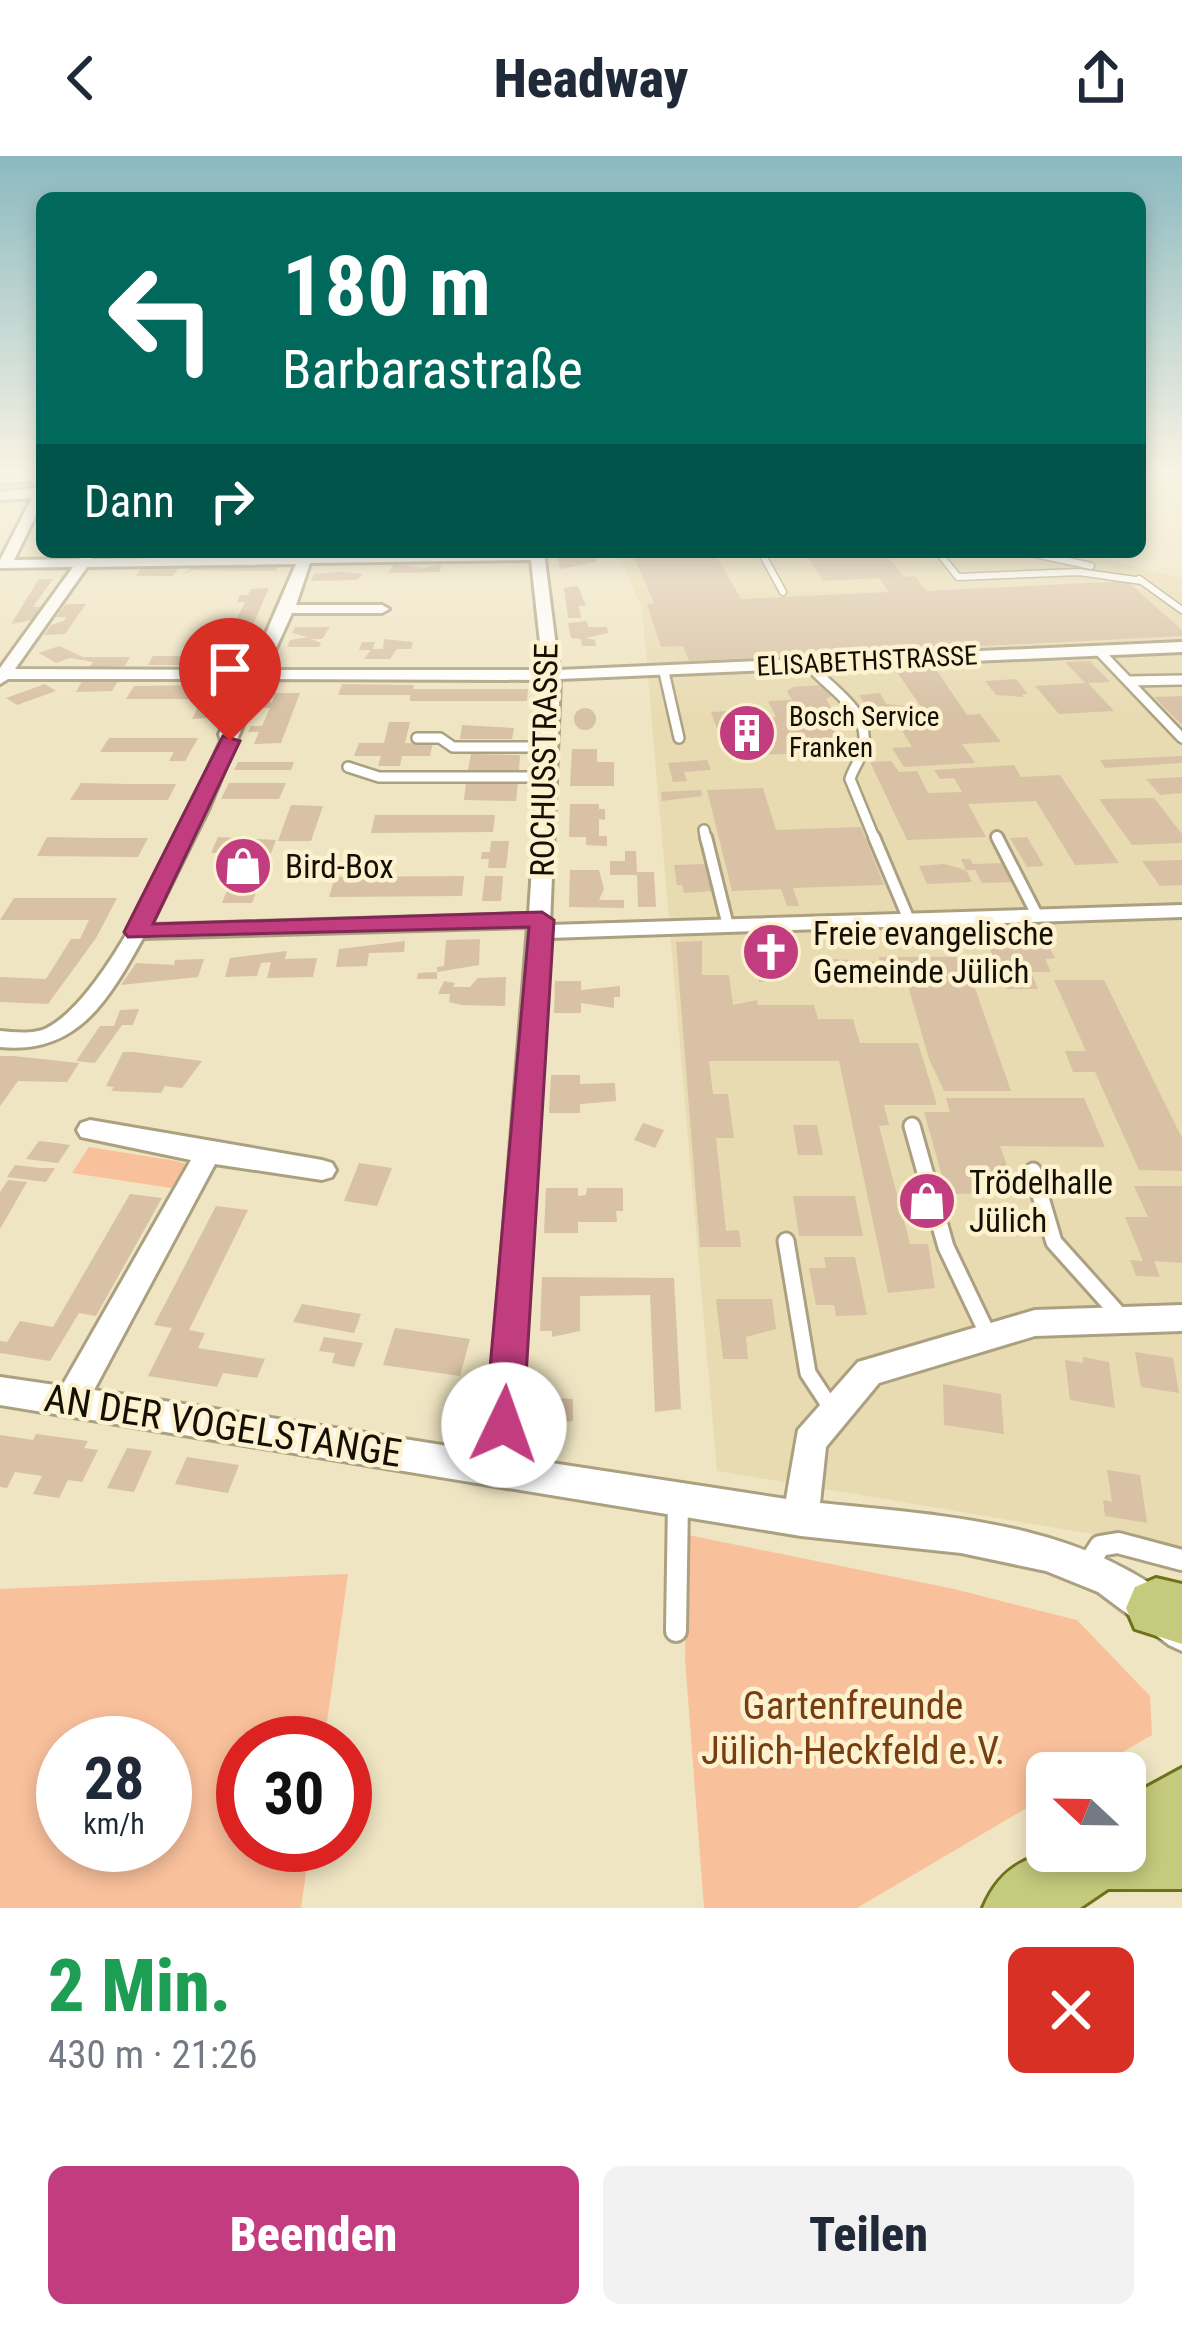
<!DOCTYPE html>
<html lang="de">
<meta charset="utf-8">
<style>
body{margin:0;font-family:"Roboto Condensed",sans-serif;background:#f2f2f3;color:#1f2937;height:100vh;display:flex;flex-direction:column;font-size:45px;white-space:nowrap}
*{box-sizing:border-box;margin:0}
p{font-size:39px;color:#747a83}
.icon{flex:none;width:66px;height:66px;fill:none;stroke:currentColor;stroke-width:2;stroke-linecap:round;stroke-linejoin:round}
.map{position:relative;height:1752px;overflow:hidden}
.details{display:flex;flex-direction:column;background:#fff;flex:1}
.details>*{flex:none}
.guide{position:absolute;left:36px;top:36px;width:1110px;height:366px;border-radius:18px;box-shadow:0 6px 18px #0003;background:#00695c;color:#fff;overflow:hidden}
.needle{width:78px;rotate:292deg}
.tools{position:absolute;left:1026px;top:1596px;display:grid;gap:24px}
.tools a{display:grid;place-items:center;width:120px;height:120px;border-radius:18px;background:#fff;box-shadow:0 6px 18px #0003;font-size:60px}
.speed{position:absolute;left:36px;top:1560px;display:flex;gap:24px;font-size:60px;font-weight:700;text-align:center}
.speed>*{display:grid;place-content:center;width:156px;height:156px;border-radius:50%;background:#fff;box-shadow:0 6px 18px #0003;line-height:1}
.speed small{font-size:30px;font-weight:400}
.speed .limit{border:18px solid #d22;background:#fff;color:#111}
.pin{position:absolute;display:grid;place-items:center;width:102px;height:102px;color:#fff;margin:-123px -51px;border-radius:50% 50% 50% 0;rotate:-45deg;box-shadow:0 0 12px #0007}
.pin .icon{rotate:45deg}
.me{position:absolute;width:132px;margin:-66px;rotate:3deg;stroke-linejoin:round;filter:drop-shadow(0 0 9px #0008)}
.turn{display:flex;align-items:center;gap:42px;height:252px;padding:0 48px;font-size:54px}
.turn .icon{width:156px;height:156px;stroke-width:2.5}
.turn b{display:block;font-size:84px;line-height:102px}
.then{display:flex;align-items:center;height:114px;padding:0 48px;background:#0003;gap:24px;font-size:45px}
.round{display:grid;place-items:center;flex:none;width:126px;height:126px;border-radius:18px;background:#f2f2f3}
.summary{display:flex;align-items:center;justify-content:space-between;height:204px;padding:0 48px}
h1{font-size:72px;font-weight:800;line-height:90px;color:#1e9e55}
.cta{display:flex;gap:24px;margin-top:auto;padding:24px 48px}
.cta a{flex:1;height:138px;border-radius:18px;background:#c23d7f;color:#fff;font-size:48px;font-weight:800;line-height:138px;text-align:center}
.cta a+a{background:#f2f2f3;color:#1f2937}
header{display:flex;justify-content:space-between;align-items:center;height:156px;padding:0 48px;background:#fff;font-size:54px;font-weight:800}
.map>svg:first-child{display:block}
.built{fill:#e8dbb2}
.green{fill:#f9c09c;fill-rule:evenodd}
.building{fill:#d8c1a5}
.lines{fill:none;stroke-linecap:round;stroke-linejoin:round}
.lane-far4-casing{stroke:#aba181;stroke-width:9}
.lane-far3-casing{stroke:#aba181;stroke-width:14}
.lane-far2-casing{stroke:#aba181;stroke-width:16}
.lane-far1-casing{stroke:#aba181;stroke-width:21}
.lane-casing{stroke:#aba181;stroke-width:26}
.street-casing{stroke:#aba181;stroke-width:6}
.primary-casing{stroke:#6e721a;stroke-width:6}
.lane-far4{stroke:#fff;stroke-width:6}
.lane-far3{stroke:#fff;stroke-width:9}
.lane-far2{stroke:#fff;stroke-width:10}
.lane-far1{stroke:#fff;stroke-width:15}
.lane{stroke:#fff;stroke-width:20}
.street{fill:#fff;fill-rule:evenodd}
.primary{fill:#c5ca7d;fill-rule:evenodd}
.route{fill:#c23d7f;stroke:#7e2853;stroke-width:3}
.labels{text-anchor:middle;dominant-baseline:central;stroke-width:9;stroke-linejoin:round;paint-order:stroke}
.far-street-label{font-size:27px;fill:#141005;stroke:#fdf2d0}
.far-poi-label{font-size:27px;fill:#141005;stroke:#fdf2d0;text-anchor:start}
.street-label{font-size:33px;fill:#141005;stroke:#fdf2d0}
.poi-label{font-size:33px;fill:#141005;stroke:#fdf2d0;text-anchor:start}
.near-street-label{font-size:39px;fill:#141005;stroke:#fdf2d0}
.near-park-label{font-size:39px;fill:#783e12;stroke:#fdf2d0}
</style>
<header><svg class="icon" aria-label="back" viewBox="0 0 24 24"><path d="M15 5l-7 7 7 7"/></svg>Headway<svg class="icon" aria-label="share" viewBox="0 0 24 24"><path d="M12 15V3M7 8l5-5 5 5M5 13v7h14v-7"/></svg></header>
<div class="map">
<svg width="1182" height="1752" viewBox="0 0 1182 1752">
<rect width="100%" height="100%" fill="#efe5c3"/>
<path class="built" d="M618 396H1075L1182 422V1393L717 1315 642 453Z"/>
<g class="green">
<path d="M89 991 176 1005 186 1008 171 1032 72 1017Z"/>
<path d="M688 1379 954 1433 1077 1464 1150 1540 1152 1579 1086 1617H1047V1640L857 1752H704L685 1503Z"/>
<path d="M348 1418 324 1587H243V1689H310L301 1752H0V1433ZM63 1587H165V1689H63Z"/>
</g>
<g class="building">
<path d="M557 396H571L572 402 595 401 596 406 560 413Z"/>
<path d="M632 396H714L741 443 889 436 879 422 823 425 805 396H884L904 421 915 420 926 435 1127 425 1182 474V480L689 505 683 490 661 491 647 448 654 447Z"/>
<path d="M280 407 276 415 192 414 183 419 195 408Z"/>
<path d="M394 408 424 412 441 408 440 416 389 417Z"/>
<path d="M143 409 152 411 180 409 173 420H136Z"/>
<path d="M341 416 363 418 357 424 311 425 314 418Z"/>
<path d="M39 423H53L33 451H43L33 464 11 468Z"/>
<path d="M578 430 586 450H579L581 462H568L564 432Z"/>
<path d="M269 432 251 473H232L245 446H237L240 439H248L251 433Z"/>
<path d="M66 448H86L65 478 44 479 51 469 64 465 66 461H56Z"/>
<path d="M587 465 588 471H607L608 477 586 482 595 484 596 490H582L581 483 571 482 568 467Z"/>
<path d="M295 471H330L322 483H311L321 487 319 491H287L290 484 308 481 292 477Z"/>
<path d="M384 483 413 486 411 493H397L390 503H364L371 494H359L362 486H375L373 493H383Z"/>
<path d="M59 490 83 501H130L125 510 90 511 93 506 70 502 56 507 39 497Z"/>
<path d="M153 500H249L245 509H148Z"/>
<path d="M1090 505 1110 526 1088 527 1114 555 1059 558 1035 530 1085 527 1065 506Z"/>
<path d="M935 512 967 559 980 558 1001 586 962 588 975 607 904 611 892 592 912 591 887 550 867 551 859 539 880 537 886 548 922 552 896 515Z"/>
<path d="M1016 523 1028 538H1022L1024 541 996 539 985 525Z"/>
<path d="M82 525H118L112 535 76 536Z"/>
<path d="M45 528 56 535 17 549 6 542Z"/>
<path d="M342 528 414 529 413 533H528L527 545H410V539H338Z"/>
<path d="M204 529H223L206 562 192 563 202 543H126L134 530Z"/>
<path d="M820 529 828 531 832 540 826 543 835 558H826L847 596 727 600 711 556 764 553 767 562 776 561 768 545 792 544 787 535 793 531Z"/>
<path d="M275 537H300L281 587 254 588 259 576H248L251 570H262L270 552H259L261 546H272Z"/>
<path d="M1182 540V569L1154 541Z"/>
<circle cx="585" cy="563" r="11"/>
<path d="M389 566H410L405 587H433L430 600H402L400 610H378L381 600H354L359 587H384Z"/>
<path d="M462 569 514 572 512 583H460Z"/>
<path d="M109 582H198L185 605H169L174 596H100Z"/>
<path d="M572 593H597V606H614V630H570Z"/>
<path d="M471 598 520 599 519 614H468Z"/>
<path d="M1182 600V607L1105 612 1100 604Z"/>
<path d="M707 604 711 614 684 616 687 625 673 626 668 607Z"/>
<path d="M891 605 899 616 917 615 928 637 962 636 954 622 940 623 934 614 1014 609 1021 621 1060 619 1119 707 1075 709 1036 645 968 648 986 681 907 684 870 606Z"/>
<path d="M238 606H294L291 614H234Z"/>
<path d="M1182 621V637L1160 639 1146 623Z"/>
<path d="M81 627 128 628H176L168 644H70Z"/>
<path d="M229 627H286L279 643H221Z"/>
<path d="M466 627H518L516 645 464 644Z"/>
<path d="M763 632 776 674 861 671 884 729 793 732 799 750H787L781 733 732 735 707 634Z"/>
<path d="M701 634 702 640 662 645 661 636Z"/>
<path d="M1154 642 1182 678V687L1132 689 1099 643Z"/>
<path d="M570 648H599V653H605V664L599 663V680H607V690L586 689V681H569Z"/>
<path d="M291 649 323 650 311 685H278Z"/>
<path d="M375 659H495L493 676 371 677Z"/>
<path d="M47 681 99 682H148L138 701 37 700Z"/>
<path d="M218 681 276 684 252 747H222L242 697H211Z"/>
<path d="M1027 681 1044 710 1027 711 1010 682Z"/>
<path d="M491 685H509L506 712H488L489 703H481L482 696H490Z"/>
<path d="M625 695H636L637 719H610V705H625Z"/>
<path d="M961 703H970L973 708 1005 707 1015 726 982 727 975 714H966L972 726 927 728 919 710 944 708 966 714Z"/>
<path d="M1182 704V729L1160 730 1142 705Z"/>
<path d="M707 708 713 735 684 737 682 729H677L674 709Z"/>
<path d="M570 714H599L604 733 599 744H624V752L569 751Z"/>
<path d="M637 716H654L656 751H638Z"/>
<path d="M464 720 462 740 329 741 335 721Z"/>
<path d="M485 720H503L501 745H482Z"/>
<path d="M14 742H117L96 782 48 848 0 846V821L46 823 71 783H80L89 764H0Z"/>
<path d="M480 783 479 809 437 816V823H417L418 817 437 816V811L444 810 446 784Z"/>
<path d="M405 785 404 796 369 797 367 810 336 811 339 793Z"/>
<path d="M702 785V819H729L733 849 757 844 758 849H814L818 863H853L860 887H918L937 949H884L889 969 879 970 910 1088H928L935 1132 888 1137 839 905H709L713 938H728L734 982H716L726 1075 739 1074 741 1091H700L676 786Z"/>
<path d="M1049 790 1055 802 1045 803 1051 816H1031L1038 833H1006L990 793Z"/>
<path d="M753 791H787L793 818H777L778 826H759Z"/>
<path d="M287 795 285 803 317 802 313 821 267 822 271 806 261 807 257 820 225 821 230 802Z"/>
<path d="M879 801H964L1011 935H944L929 903 907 826 822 827 817 802 880 806Z"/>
<path d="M204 803 198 821 121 829 136 807 174 809 175 804Z"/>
<path d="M506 821 505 850 461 849 449 846 450 838H438L444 825 455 827 453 831H470L478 822Z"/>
<path d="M1054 824H1104L1182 982V1015L1139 1014 1095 916H1073L1065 895H1086Z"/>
<path d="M555 825H581V834L620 830V841H614V852L581 847V857H554Z"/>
<path d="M139 853 133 869H122L95 907 76 905 100 870H114L120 854Z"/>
<path d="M123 896H134L202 905 182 932 165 930 161 937 111 935 114 931 106 930Z"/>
<path d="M0 900H13L79 907 67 926 18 925 0 950Z"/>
<path d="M551 919H580V928L615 927 616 945 580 948V957H549Z"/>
<path d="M946 942H1084L1105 991 1000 990 1017 1037 947 1038 924 956H950Z"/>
<path d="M643 967 664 974 655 992 634 984Z"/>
<path d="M793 969H817L823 999H798Z"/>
<path d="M39 985 49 986 70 989 58 1007 26 1003Z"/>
<path d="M359 1007 392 1012 377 1050 344 1045Z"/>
<path d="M15 1009 40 1012H55L46 1026 7 1021Z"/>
<path d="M8 1024 27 1026 0 1073V1036Z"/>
<path d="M1134 1030H1182V1107L1154 1105 1160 1121 1136 1120 1130 1104 1143 1105 1125 1061H1148Z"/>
<path d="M546 1032H578V1040L586 1039 587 1032H623V1055H616L617 1066H578V1077H544Z"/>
<path d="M130 1038 162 1042 96 1160 79 1157 50 1205 0 1197V1185L7 1186 20 1165 53 1171Z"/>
<path d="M793 1040H855L863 1080H799Z"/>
<path d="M216 1050 248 1054 189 1174 205 1177 198 1192 265 1203 257 1222 223 1217 217 1231 148 1220 172 1172 154 1169Z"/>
<path d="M824 1101H855L867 1159 836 1160 834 1149H816L809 1112H826Z"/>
<path d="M542 1121 674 1122 681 1253 655 1256 650 1139 580 1140V1175L552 1181V1175H540Z"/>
<path d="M716 1143H772L776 1173 746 1181 748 1203H723Z"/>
<path d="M302 1148 361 1158 354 1177 293 1166Z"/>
<path d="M395 1172 470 1183 460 1220 383 1209Z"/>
<path d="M324 1181 363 1187 354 1211 332 1207 335 1197 319 1195Z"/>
<path d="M1135 1196 1173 1202 1179 1237 1141 1231Z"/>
<path d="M1083 1201 1109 1206 1115 1252 1070 1244 1065 1204 1083 1207Z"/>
<path d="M943 1228 1001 1238 1004 1278 944 1269Z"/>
<path d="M537 1241 573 1243V1265L536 1270Z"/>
<path d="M36 1278 88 1285 84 1292 98 1294 82 1326 68 1324 59 1342 33 1338 42 1320 15 1316 7 1332 0 1331V1279L33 1284Z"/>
<path d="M127 1292 152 1295 134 1336 107 1332Z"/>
<path d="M187 1301 239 1309 228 1337 175 1328Z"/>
<path d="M1107 1314 1140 1319 1147 1367 1105 1360 1103 1344 1112 1346Z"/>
</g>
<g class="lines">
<g class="lane-far4-casing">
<g id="lane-far4">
<path d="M761 396 783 436"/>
<path d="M938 396 958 421 1079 416 1142 425"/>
<path d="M1026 396 1091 410"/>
<path d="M1139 423 1182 454"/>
</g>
</g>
<g class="lane-far3-casing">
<g id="lane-far3">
<path d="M1099 495 1182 582"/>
<path d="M808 507C827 533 875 554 862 596 859 606 853 613 850 623L875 684"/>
<path d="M664 516 679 582"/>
<path d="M1128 525 1182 524"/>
<path d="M417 582H440L453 591H549"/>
<path d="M348 611 379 621H549"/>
<path d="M704 674 706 684"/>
</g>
</g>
<g class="lane-far2-casing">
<g id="lane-far2">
<path d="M706 681 728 770"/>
<path d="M874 681 909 764"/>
<path d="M997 681 1037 759"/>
</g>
</g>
<g class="lane-far1-casing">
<g id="lane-far1">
<path d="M912 970 946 1091 989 1181"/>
<path d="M1033 1015 1054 1086 1123 1163"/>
<path d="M786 1085 808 1217 833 1255"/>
</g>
</g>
<g class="lane-casing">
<g id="lane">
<path d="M1087 1410 1100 1390 1118 1387 1182 1404"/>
<path d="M676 1475 678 1345"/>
</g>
</g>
<g class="street-casing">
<g id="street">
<path d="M42 317V325L0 327V319Z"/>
<path d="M42 331V347L14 404 79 403 86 399 92 403 544 396 559 514 1182 486V496L560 523 550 769 1182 749V761L549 782 519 1302 786 1343 798 1274 858 1206 1035 1154 1182 1149V1175L1035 1180 879 1227 826 1291 820 1347C946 1360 1080 1366 1182 1451V1495L1169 1489 1098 1436 1046 1415 961 1397 801 1380 0 1249V1221L62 1230 191 1004 81 981 77 974 81 967 90 964 322 1004 332 1007 336 1014 332 1021 322 1024 215 1008 94 1234 486 1296 528 771 143 782C109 843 78 899 0 891V875C14 876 33 879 47 872 114 837 188 655 221 585L219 578 246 523H8L0 528V512L73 411 0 412V404L32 342 0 344V336ZM531 404 543 514H266L292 457H382L389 453 382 449H296L310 407ZM296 408 250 514 15 513 87 411ZM262 523 544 524 529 758 151 769 208 654Z"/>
</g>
</g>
<g class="primary-casing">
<g id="primary">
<path d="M1156 1422 1182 1428V1488L1135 1473 1126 1452 1135 1431Z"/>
<path d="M1182 1612V1733H1108L1080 1752H983C1010 1687 1065 1695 1125 1695V1643Z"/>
</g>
</g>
<use href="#lane-far4" class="lane-far4"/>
<use href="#lane-far3" class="lane-far3"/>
<use href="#lane-far2" class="lane-far2"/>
<use href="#lane-far1" class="lane-far1"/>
<use href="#lane" class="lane"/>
<use href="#street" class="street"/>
<use href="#primary" class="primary"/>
</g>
<linearGradient id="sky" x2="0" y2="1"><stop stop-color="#8ab9c0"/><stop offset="0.56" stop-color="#f8f3e4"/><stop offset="1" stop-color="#f8f3e4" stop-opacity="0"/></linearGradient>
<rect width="1182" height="562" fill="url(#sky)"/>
<path class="route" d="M223 580 240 585 153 768 542 756 554 764 523 1269 517 1281 504 1286 491 1281 485 1269 529 771 128 781 124 776Z"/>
<defs>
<g id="building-disc" transform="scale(3)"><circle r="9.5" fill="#c23d7f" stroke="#fdf2d0"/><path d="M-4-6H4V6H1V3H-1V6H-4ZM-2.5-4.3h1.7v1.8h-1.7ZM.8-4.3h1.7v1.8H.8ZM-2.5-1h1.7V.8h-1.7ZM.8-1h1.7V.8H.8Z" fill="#fff"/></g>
<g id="shop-disc" transform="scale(3)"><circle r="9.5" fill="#c23d7f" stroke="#fdf2d0"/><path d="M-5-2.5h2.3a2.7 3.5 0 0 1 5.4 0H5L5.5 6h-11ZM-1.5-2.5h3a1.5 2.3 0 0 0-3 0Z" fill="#fff"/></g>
<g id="church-disc" transform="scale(3)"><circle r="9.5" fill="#c23d7f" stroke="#fdf2d0"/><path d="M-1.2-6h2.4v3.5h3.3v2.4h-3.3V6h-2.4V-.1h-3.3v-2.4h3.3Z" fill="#fff"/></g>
</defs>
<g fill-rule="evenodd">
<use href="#building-disc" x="747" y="577"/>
<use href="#shop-disc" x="243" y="710"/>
<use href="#church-disc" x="771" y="796"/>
<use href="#shop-disc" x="927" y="1045"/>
</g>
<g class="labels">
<g class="far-street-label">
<text transform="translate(867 505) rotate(-3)">ELISABETHSTRASSE</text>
</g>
<g class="far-poi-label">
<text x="789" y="561">Bosch Service<tspan x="789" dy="31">Franken</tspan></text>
</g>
<g class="street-label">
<text transform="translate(544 604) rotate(-89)">ROCHUSSTRASSE</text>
</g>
<g class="poi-label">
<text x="285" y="710">Bird-Box</text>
<text x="813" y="777">Freie evangelische<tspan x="813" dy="38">Gemeinde Jülich</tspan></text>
<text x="969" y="1026">Trödelhalle<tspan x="969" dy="38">Jülich</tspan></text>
</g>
<g class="near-street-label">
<text transform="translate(223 1270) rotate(9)">AN DER VOGELSTANGE</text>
</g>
<g class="near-park-label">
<text x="853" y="1550">Gartenfreunde<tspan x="853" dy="45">Jülich-Heckfeld e.V.</tspan></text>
</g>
</g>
</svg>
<div class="tools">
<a><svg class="needle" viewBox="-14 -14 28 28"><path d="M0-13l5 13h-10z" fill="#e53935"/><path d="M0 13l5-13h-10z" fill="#747a83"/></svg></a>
</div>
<div class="speed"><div>28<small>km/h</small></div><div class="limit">30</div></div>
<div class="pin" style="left:230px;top:585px;background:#d93025"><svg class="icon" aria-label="arrive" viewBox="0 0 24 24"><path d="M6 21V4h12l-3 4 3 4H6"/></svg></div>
<svg class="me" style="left:504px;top:1269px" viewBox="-20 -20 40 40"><circle r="19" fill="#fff"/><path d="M0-13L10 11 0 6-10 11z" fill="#c23d7f"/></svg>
<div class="guide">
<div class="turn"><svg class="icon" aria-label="left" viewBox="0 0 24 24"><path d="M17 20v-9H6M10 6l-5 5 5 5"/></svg><div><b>180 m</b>Barbarastraße</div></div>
<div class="then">Dann<svg class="icon" aria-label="right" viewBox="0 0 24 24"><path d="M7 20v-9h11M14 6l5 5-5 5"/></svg></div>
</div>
</div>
<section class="details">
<div class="summary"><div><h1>2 Min.</h1><p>430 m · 21:26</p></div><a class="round" style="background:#d93025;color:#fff"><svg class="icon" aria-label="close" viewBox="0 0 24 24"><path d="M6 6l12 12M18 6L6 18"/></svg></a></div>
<div class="cta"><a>Beenden</a><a>Teilen</a></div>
</section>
